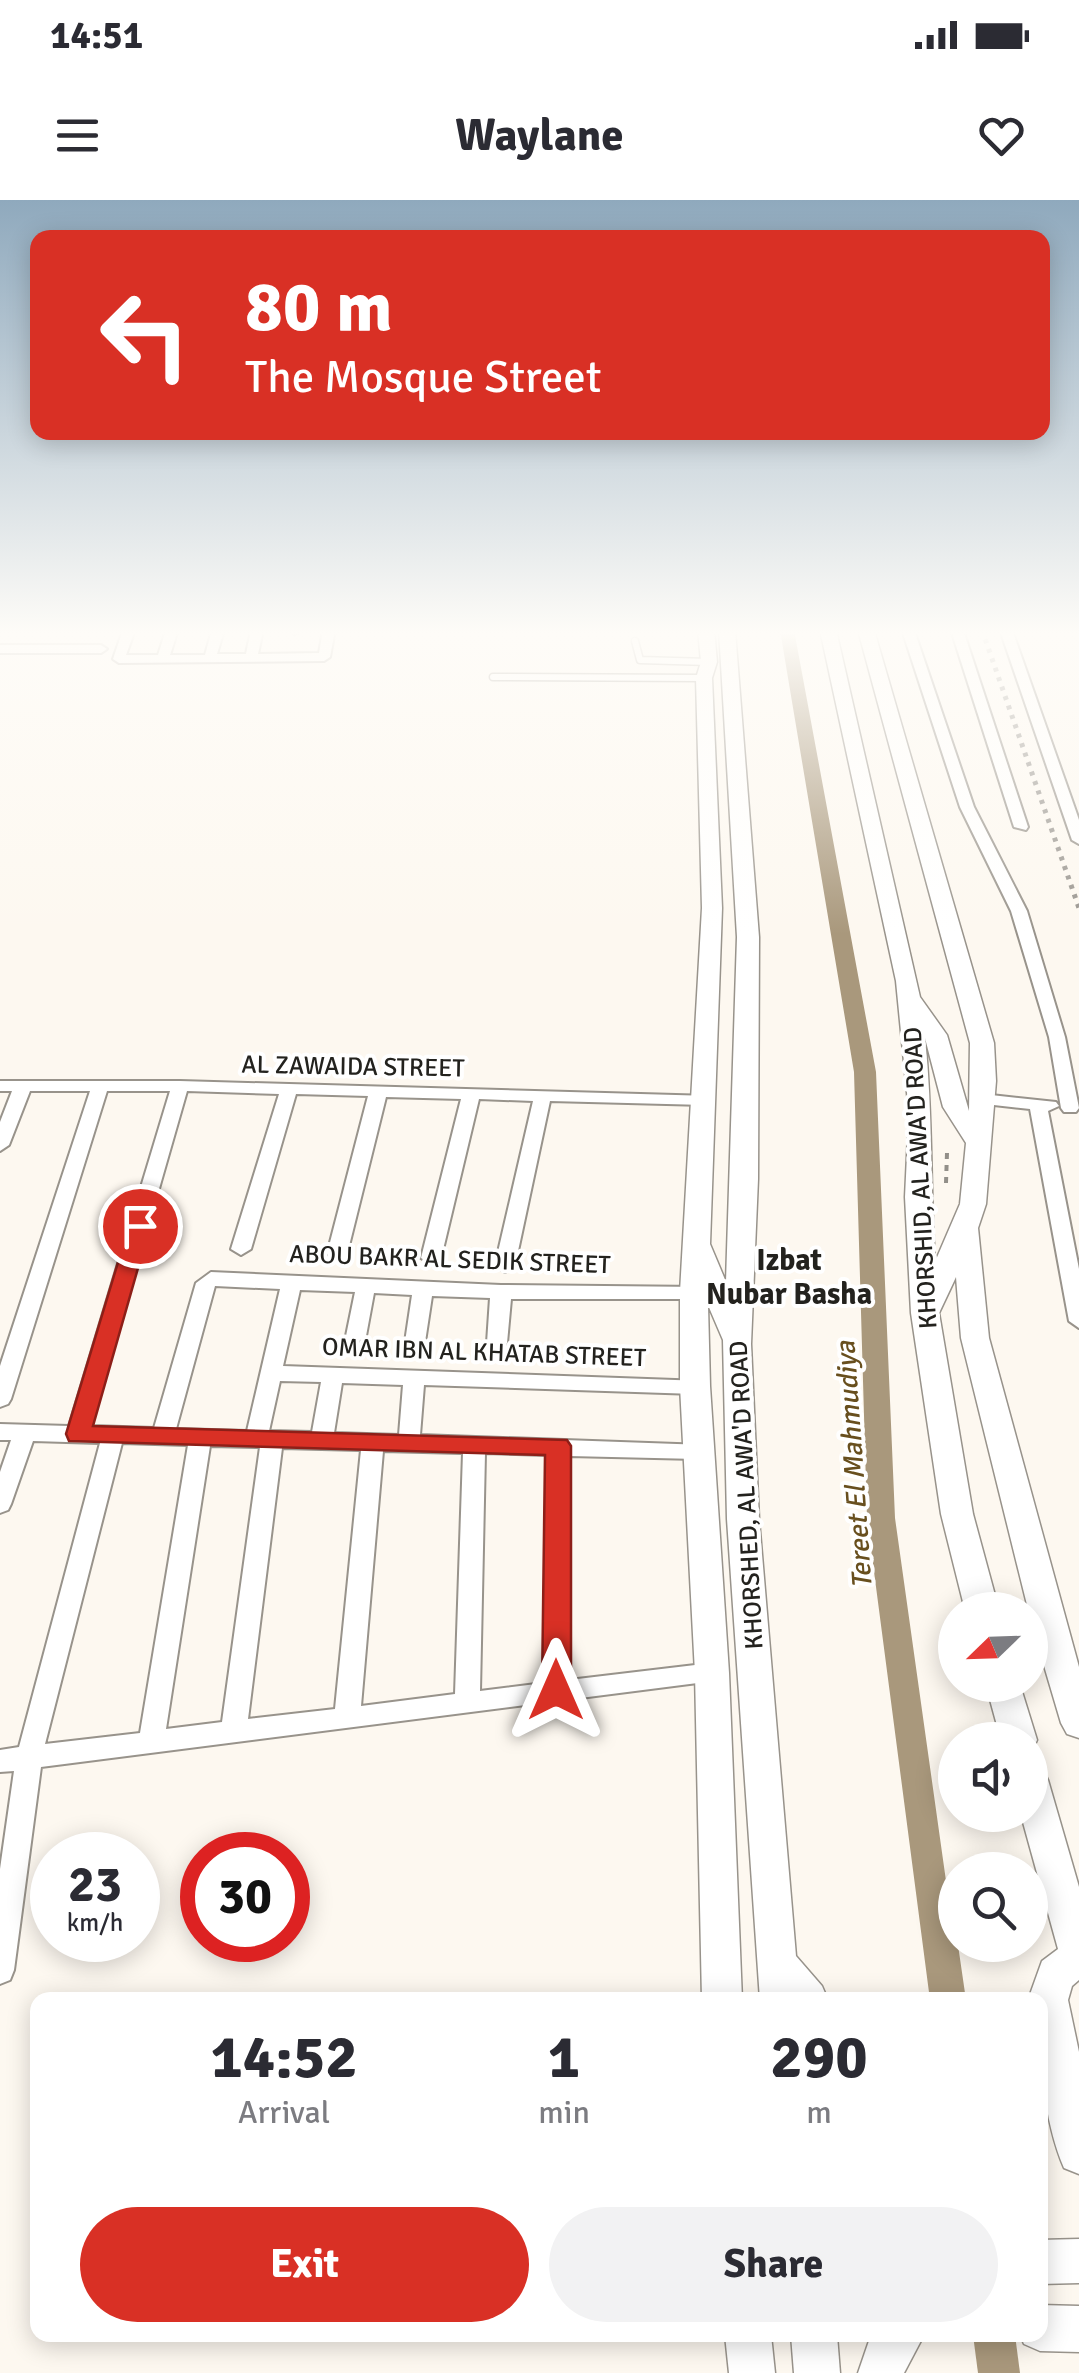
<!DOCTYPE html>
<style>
body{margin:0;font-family:Signika,sans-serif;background:#f2f2f3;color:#2b2b33;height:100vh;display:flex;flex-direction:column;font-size:38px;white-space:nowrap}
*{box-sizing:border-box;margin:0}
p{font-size:32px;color:#7c7c81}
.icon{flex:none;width:55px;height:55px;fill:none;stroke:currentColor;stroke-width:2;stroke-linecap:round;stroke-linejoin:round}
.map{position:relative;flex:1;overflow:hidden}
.panel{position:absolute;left:30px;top:1792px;width:1018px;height:350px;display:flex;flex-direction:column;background:#fff;border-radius:20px;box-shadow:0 5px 25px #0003}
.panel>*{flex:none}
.hud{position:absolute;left:30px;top:30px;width:1020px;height:210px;border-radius:20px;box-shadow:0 5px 25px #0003;background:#d93025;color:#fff;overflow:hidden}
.needle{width:65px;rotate:247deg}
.controls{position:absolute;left:938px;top:1392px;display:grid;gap:20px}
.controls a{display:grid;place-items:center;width:110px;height:110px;border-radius:50%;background:#fff;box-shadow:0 5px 25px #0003;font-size:50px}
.speed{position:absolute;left:30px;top:1632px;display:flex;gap:20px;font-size:50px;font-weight:700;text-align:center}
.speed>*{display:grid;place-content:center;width:130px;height:130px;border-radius:50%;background:#fff;box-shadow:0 5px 25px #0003;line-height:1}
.speed small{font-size:25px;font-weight:400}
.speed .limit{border:15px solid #d22;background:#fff;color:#111}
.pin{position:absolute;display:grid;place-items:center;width:85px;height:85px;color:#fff;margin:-42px;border:5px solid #fff;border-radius:50%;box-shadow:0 2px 10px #0007}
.me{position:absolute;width:110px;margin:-55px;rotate:0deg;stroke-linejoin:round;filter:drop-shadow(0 0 8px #0008)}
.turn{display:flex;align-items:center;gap:35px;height:210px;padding:0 50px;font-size:45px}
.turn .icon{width:130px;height:130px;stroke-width:2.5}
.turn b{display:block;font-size:70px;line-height:85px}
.eta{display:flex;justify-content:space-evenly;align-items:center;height:170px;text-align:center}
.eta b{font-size:60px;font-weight:700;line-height:70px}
.action{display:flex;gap:20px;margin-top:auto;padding:20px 50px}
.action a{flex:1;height:115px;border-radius:60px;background:#d93025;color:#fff;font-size:40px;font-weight:700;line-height:115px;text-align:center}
.action a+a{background:#f2f2f3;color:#2b2b33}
.status{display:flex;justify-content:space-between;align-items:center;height:70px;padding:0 50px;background:#fff;direction:ltr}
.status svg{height:28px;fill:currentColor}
header{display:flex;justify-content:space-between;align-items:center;height:130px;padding:0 50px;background:#fff;font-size:45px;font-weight:700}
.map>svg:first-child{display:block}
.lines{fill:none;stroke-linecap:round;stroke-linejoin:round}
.canal{fill:#a9987c;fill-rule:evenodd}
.lane-casing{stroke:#98938b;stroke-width:9}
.street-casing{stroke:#98938b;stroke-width:4}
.secondary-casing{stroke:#98938b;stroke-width:3}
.path{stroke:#928f89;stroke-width:4;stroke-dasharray:6 6;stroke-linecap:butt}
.lane{stroke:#fff;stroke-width:6}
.street{fill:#fff;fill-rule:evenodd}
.secondary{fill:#fff;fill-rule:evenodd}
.rail{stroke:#98948e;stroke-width:5;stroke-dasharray:4 6;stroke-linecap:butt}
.route{fill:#d93025;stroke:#8d1f18;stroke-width:2.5}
.labels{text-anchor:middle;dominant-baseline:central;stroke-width:8;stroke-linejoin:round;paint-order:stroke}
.street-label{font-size:25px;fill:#23221e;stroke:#fff}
.water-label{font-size:28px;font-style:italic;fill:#684f1e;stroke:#fff}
.quarter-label{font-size:30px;font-weight:bold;fill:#23221e;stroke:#fff}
</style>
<div class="status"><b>14:51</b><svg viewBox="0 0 49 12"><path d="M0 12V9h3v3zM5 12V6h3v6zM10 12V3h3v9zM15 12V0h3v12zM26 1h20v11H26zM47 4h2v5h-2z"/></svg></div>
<header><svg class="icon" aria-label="menu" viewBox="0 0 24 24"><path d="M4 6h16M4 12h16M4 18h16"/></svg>Waylane<svg class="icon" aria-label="heart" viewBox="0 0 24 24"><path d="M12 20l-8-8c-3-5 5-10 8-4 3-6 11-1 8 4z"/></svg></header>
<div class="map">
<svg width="1079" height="2173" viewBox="0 0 1079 2173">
<rect width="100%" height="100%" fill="#fdf8f0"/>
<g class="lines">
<g class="canal">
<path d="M780 430H794L876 872 895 1318 955 1745H958L966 1800H930L867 1318 854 872Z"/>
<path d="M973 2135H1015L1020 2173H978Z"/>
</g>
<g class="lane-casing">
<g id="lane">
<path d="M635 441 640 460 709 462"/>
<path d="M493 477 704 478"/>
</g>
</g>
<g class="street-casing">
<g id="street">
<path d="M123 430H135L126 455H158L166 430H178L170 455H205L212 430H224L217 454H246L251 430H263L258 454 319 453 323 430H335L330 457 324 461 119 463 113 459Z"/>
<path d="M289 430H301V431L295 434Z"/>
<path d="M902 430H914L974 607 1027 711 1065 837 1079 908 1076 912H1064L1061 908 1049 837 1011 711 960 607Z"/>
<path d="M951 430H963L1028 627 1026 630 1014 627Z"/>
<path d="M1000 430H1012L1079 620V644L1072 640Z"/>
<path d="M0 445H101L107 449 101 453H0Z"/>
<path d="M0 881H180L711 896 714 900 711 904 705 905 550 901 515 1065 505 1072 495 1065 533 901 479 899 441 1058 431 1064 421 1058 461 899 386 897 347 1054 337 1060 327 1054 368 896 296 894 251 1049 241 1055 231 1049 279 894 187 891 91 1226 154 1228 196 1083 211 1072 501 1085 701 1087 704 1092 694 1099H511L507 1143 497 1150 487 1143 490 1098 432 1096 425 1142 415 1149 405 1142 412 1095 374 1093 366 1136 356 1143 346 1136 355 1092 300 1090 283 1166 703 1181 706 1186 703 1191 695 1194 424 1185 420 1235 705 1245 708 1251 705 1257 697 1259 569 1256V1480L712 1463 721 1466 724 1473 721 1480 41 1567 14 1770 10 1780 0 1784V1669L14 1571 0 1572V1550L19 1547 100 1243 33 1241 11 1304 8 1310 0 1313V1272L11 1240H0V1224L69 1226 170 891H107L11 1199 8 1204 0 1207V1166L90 891H30L9 945 0 951V922L12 891H0ZM215 1086 280 1089 247 1231 176 1229ZM280 1181 321 1182 312 1232 269 1231ZM342 1183 403 1185 399 1235 334 1233ZM122 1243 188 1245 140 1533 45 1544ZM210 1246 260 1247 222 1522 166 1529ZM282 1248 361 1250 335 1509 248 1519ZM383 1251 463 1253 455 1494 361 1506ZM485 1253 547 1255 544 1483 480 1491Z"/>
<path d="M982 894 1056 902 1059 906 1048 911 1079 1069V1128L1069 1121 1030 909 976 903 973 899 976 895Z"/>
</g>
</g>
<g class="secondary-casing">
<g id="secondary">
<path d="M698 430H714L717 462 712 478 722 708 710 1044 726 1082 737 737 719 430H735L759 737 758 979 751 1144 759 1319 796 1756 822 1786 828 1800H760L727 1319 723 1140 708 1105 710 1186 729 1473 742 1800H702L695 1473 680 1186V1092L702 708 696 478 701 462Z"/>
<path d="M820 430H836L920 797 947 835 969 911 970 843 858 430H874L994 843 996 881 986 1004 978 1028 989 1138 1079 1467V1538L1067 1534 1061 1523 1032 1425 961 1138 956 1077 939 1113 973 1314 999 1410H965L941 1314 911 1113 905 997 909 913 896 781ZM925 838 943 907 966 943 960 1004 935 1062C930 987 933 913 925 838Z"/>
<path d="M986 1485H1020L1037 1540 1032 1551 1030 1540H1001Z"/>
<path d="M1030 1564 1043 1569 1048 1580 1079 1687V1780L1072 1786 1068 1800 1079 1852V1974L1064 1968C1042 1916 1040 1856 1040 1800H1028L1042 1761 1058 1749 1021 1615H1030Z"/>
<path d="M1079 2039V2083L1040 2084V2040Z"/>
<path d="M1040 2105 1079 2106V2152L1040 2151 1024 2144 1020 2135H1040Z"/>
<path d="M725 2135H771L775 2173H729Z"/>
<path d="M791 2135H837L840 2173H794Z"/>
<path d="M871 2135H924L904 2173H858Z"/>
</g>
</g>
<path class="path" d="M946 983 947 953"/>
<use href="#lane" class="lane"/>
<use href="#street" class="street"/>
<use href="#secondary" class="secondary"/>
<path class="rail" d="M982 430 1079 708"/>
</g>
<linearGradient id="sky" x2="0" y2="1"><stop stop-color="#8fa9bd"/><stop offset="0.59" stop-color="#fefcf8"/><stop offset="1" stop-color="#fefcf8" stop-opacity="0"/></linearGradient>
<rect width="1079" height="734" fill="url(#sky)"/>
<path class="route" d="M140 1018 150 1026 93 1226 567 1240 571 1246V1490L566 1499 556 1502 546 1499 542 1490 545 1255 69 1241 66 1234 129 1026Z"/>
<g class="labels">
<g class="street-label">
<text transform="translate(353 866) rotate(1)">AL ZAWAIDA STREET</text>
<text transform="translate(920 978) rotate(-93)">KHORSHID, AL AWA'D ROAD</text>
<text transform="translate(450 1059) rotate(2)">ABOU BAKR AL SEDIK STREET</text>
<text transform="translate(484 1152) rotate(2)">OMAR IBN AL KHATAB STREET</text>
<text transform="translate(746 1295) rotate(-93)">KHORSHED, AL AWA'D ROAD</text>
</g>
<g class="water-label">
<text transform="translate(854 1265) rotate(-94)">Tereet El Mahmudiya</text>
</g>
<g class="quarter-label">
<text x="789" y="1060">Izbat<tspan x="789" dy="34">Nubar Basha</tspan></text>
</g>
</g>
</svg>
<div class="controls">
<a><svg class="needle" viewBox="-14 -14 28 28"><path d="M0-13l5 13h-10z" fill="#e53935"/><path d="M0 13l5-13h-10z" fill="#7c7c81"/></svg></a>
<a><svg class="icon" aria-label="sound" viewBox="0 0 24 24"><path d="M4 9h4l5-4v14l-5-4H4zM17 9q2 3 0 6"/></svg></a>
<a><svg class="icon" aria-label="search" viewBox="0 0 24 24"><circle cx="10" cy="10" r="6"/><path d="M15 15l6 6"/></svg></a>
</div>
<div class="speed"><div>23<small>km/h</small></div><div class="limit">30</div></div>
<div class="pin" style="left:140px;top:1026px;background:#d93025"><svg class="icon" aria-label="arrive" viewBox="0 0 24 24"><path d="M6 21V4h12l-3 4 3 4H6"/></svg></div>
<svg class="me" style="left:556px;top:1490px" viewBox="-20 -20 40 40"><path d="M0-17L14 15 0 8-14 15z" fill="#d93025" stroke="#fff" stroke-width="4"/></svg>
<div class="hud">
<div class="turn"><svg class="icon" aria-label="left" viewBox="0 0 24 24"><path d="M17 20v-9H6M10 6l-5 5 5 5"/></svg><div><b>80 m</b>The Mosque Street</div></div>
</div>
<section class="panel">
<div class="eta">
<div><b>14:52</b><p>Arrival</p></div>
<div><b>1</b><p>min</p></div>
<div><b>290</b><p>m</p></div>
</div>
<div class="action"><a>Exit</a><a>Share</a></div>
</section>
</div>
